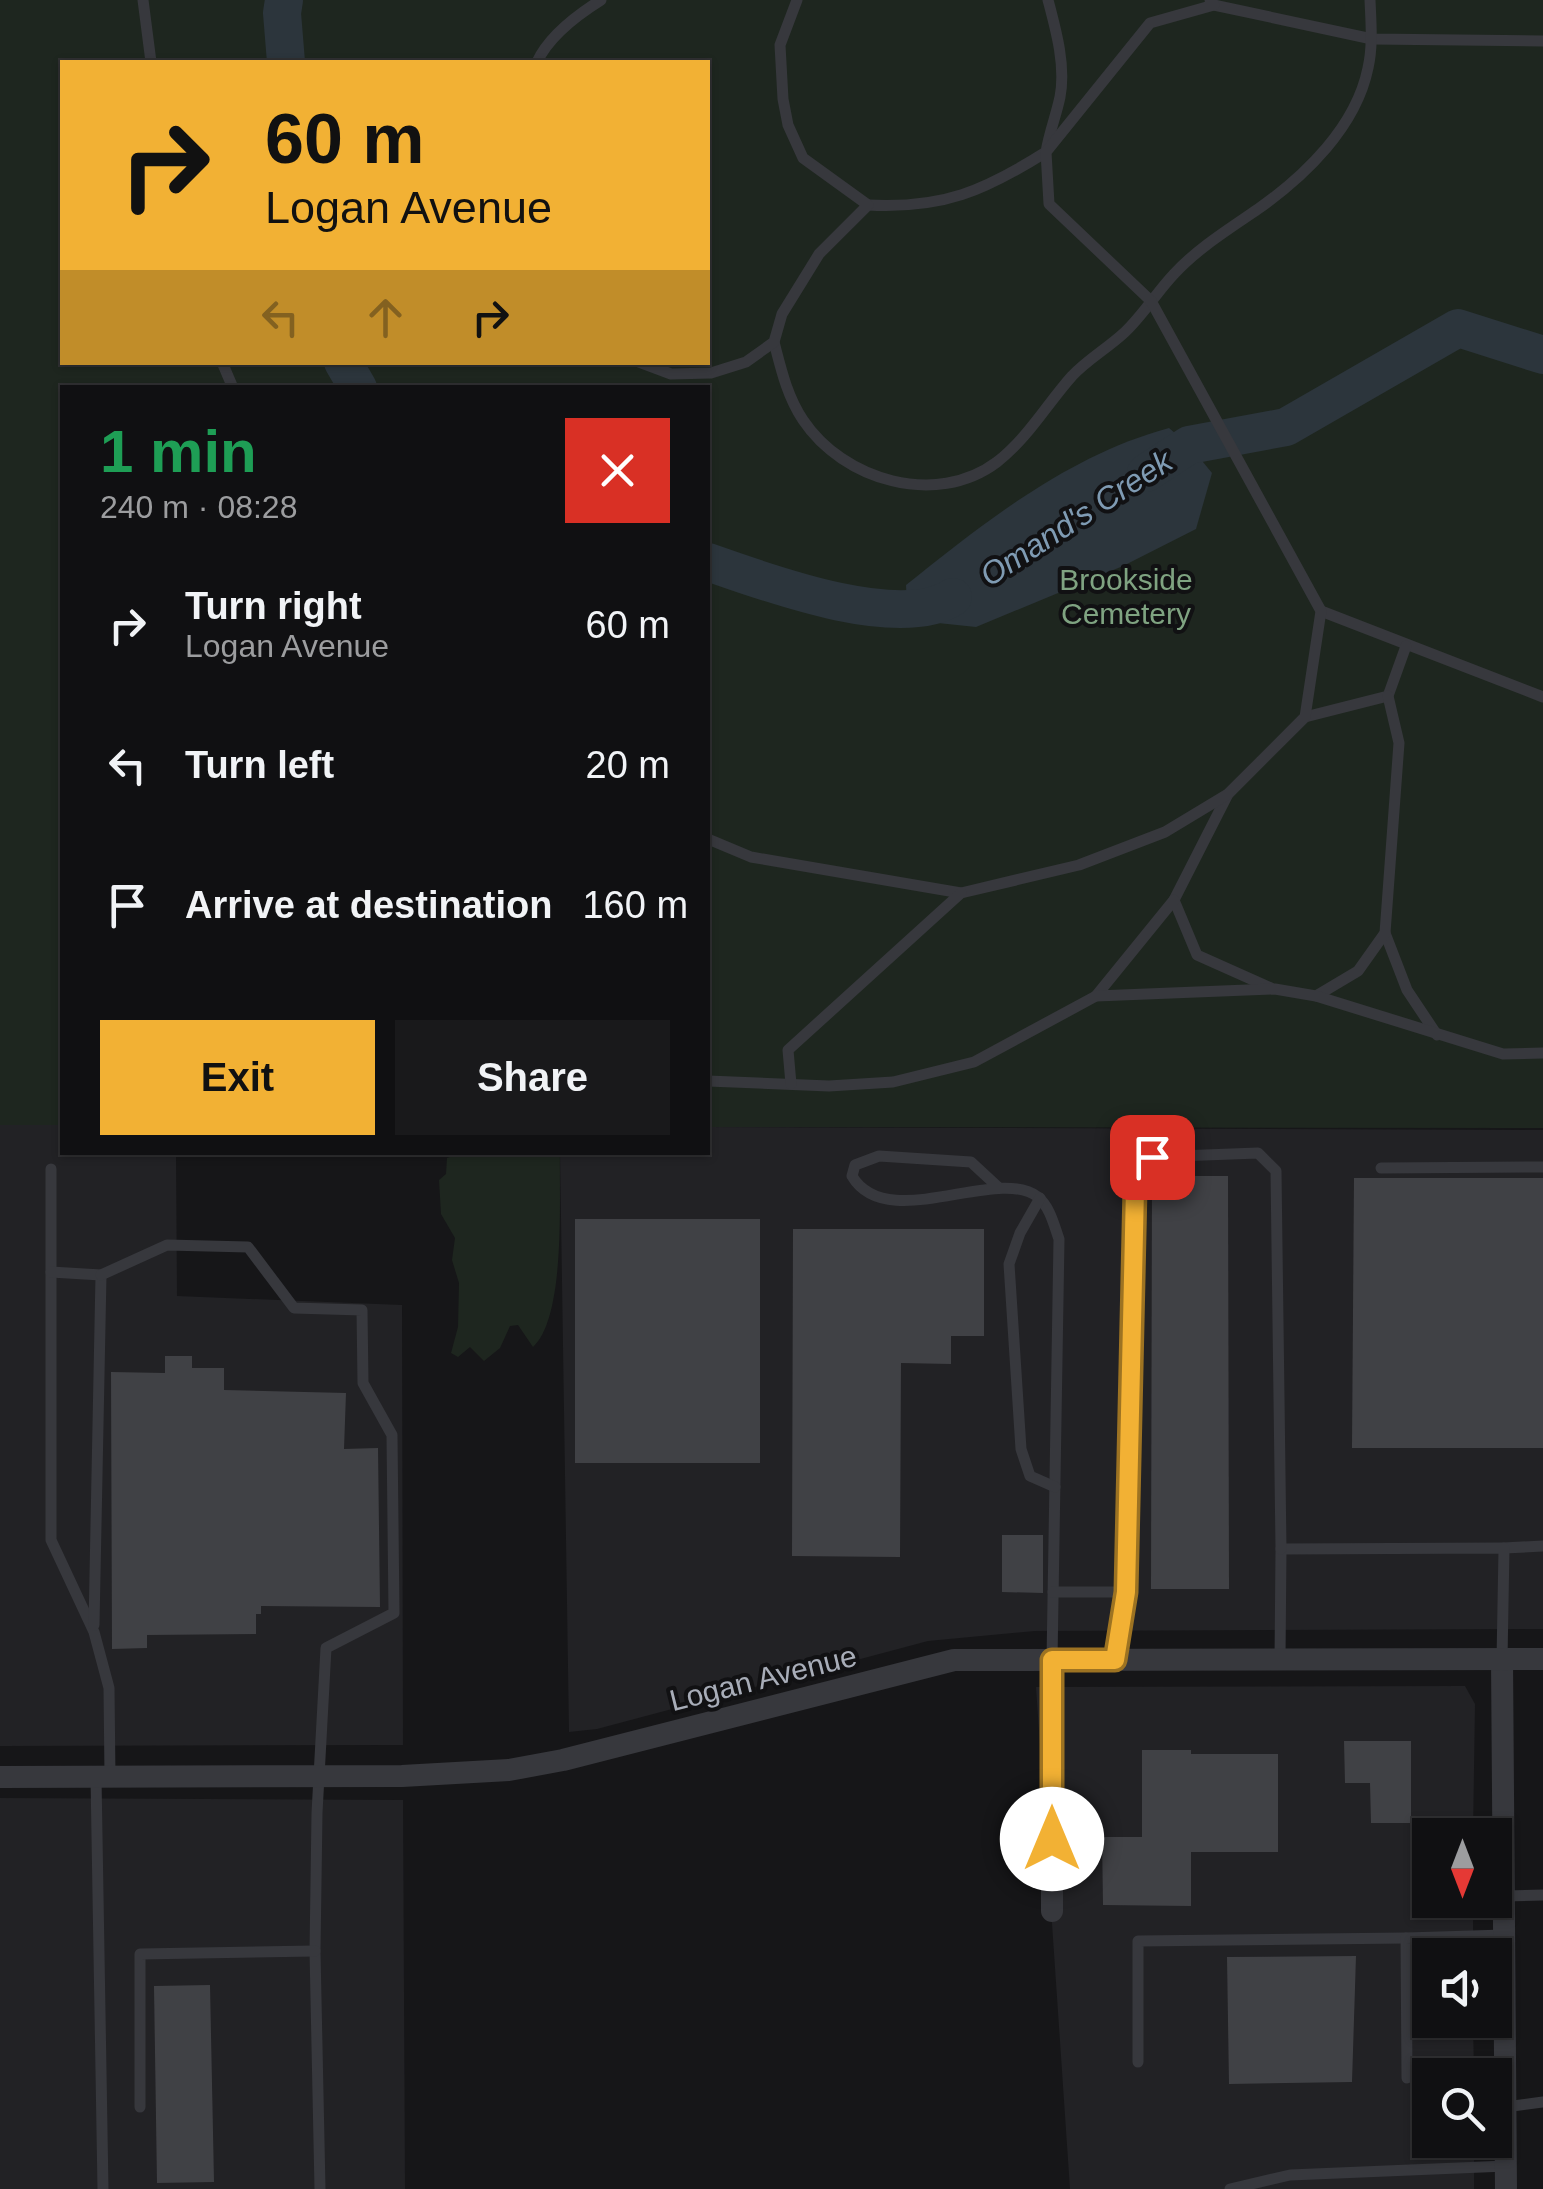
<!DOCTYPE html>
<meta charset="utf-8">
<style>
body{margin:0;font-family:Arial,sans-serif;background:#19191b;color:#f1f3f6;height:100vh;display:flex;flex-direction:column;font-size:38px;white-space:nowrap}
*{box-sizing:border-box;margin:0}
p{font-size:32px;color:#9c9d9f}
.icon{flex:none;width:55px;height:55px;fill:none;stroke:currentColor;stroke-width:2;stroke-linecap:round;stroke-linejoin:round}
.map{position:relative;flex:1;overflow:hidden}
.drawer{position:absolute;left:60px;top:385px;width:650px;height:770px;display:flex;flex-direction:column;background:#101012;border-radius:0px;box-shadow:0 2px 8px #0004,0 0 0 2px #303032}
.drawer>*{flex:none}
.banner{position:absolute;left:60px;top:60px;width:650px;height:305px;border-radius:0px;box-shadow:0 2px 8px #0004,0 0 0 2px #303032;background:#f2b134;color:#111;overflow:hidden}
.needle{width:65px;rotate:180deg}
.controls{position:absolute;left:1412px;top:1818px;display:grid;gap:20px}
.controls a{display:grid;place-items:center;width:100px;height:100px;border-radius:0px;background:#101012;box-shadow:0 2px 8px #0004,0 0 0 2px #303032;font-size:50px}
.pin{position:absolute;display:grid;place-items:center;width:85px;height:85px;color:#fff;margin:-42px;border-radius:20px;box-shadow:0 5px 15px #0006}
.me{position:absolute;width:110px;margin:-55px;rotate:0deg;stroke-linejoin:round;filter:drop-shadow(0 0 8px #0008)}
.turn{display:flex;align-items:center;gap:35px;height:210px;padding:0 40px;font-size:45px}
.turn .icon{width:130px;height:130px;stroke-width:2.5}
.turn b{display:block;font-size:70px;line-height:85px}
.lanes{display:flex;align-items:center;height:95px;padding:0 40px;background:#0003;justify-content:center;gap:50px;direction:ltr}
.lanes .off{opacity:.35}
.round{display:grid;place-items:center;flex:none;width:105px;height:105px;border-radius:0px;background:#19191b}
.head{display:flex;align-items:center;justify-content:space-between;height:170px;padding:0 40px}
h1{font-size:60px;font-weight:700;line-height:75px;color:#1e9e55}
.cta{display:flex;gap:20px;margin-top:auto;padding:20px 40px}
.cta a{flex:1;height:115px;border-radius:0px;background:#f2b134;color:#111;font-size:40px;font-weight:700;line-height:115px;text-align:center}
.cta a+a{background:#19191b;color:#f1f3f6}
ul{padding:0;list-style:none}
li{display:flex;align-items:center;gap:30px;height:140px;padding:0 40px}
li div{flex:1}
li b{display:block;font-size:38px}
li em{font-style:normal}
.map>svg:first-child{display:block}
.built{fill:#222225}
.green{fill:#1e261f;fill-rule:evenodd}
.water{fill:#2c353c}
.lines{fill:none;stroke-linecap:round;stroke-linejoin:round}
.river{stroke:#2c353c;stroke-width:38}
.building{fill:#404145}
.service{stroke:#37383d;stroke-width:11}
.minor{stroke:#37383d;stroke-width:22}
.route-casing{stroke:#9d7322;stroke-width:25}
.route{stroke:#f2b134;stroke-width:18}
.labels{text-anchor:middle;dominant-baseline:central;stroke-width:8;stroke-linejoin:round;paint-order:stroke}
.park-label{font-size:30px;fill:#7fa381;stroke:#111113}
.street-label{font-size:30px;fill:#a8adb8;stroke:#111113}
.water-label{font-size:32px;font-style:italic;fill:#7f9bb3;stroke:#111113}
</style>
<div class="map">
<svg width="1543" height="2189" viewBox="0 0 1543 2189">
<rect width="100%" height="100%" fill="#161618"/>
<g class="built">
<path d="M0 1125H62V1152L176 1153 177 1296 402 1305 403 1745 0 1746Z"/>
<path d="M708 1127 1543 1130V1629L1035 1631 928 1641 597 1729 569 1732 560 1153 708 1152Z"/>
<path d="M1465 1686 1475 1704 1473 1835H1430V1900H1473V1955H1430V2020H1473L1474 2075H1430V2140H1474V2189H1070L1036 1687Z"/>
<path d="M0 1798 403 1800 405 2189H0Z"/>
</g>
<g class="green">
<path d="M0 0H1543V1128L708 1127V388H62V1125H0ZM62 62H708V362H62Z"/>
<path d="M464 1152 560 1153C559 1198 566 1317 533 1347L518 1325 510 1326 500 1348 484 1361 470 1347 458 1357 451 1353 458 1327 459 1283 452 1260 455 1238 441 1214 439 1180 446 1174 447 1158Z"/>
</g>
<path class="water" d="M1169 428 1189 445 1212 473 1196 529 1123 566 976 627 919 621 907 609 906 585C986 521 1069 455 1169 428Z"/>
<g class="lines">
<g class="river">
<path d="M284 0 282 13 286 62"/>
<path d="M343 362 358 388"/>
<path d="M1146 473 1189 445 1286 427 1458 328 1543 355"/>
<path d="M708 562C765 582 899 632 953 597"/>
</g>
</g>
<g class="building">
<path d="M1152 1176H1228L1229 1589H1151Z"/>
<path d="M1354 1178H1543V1448H1352Z"/>
<rect x="575" y="1219" width="185" height="244"/>
<path d="M793 1229H984V1336H951V1364L901 1363 900 1557 792 1556Z"/>
<path d="M165 1356H192V1368H224V1390L346 1393 344 1449 378 1448 380 1607 261 1606V1614H256V1634L147 1635V1648L112 1649 111 1372 165 1373Z"/>
<path d="M1002 1535H1043V1593L1002 1592Z"/>
<path d="M1344 1741H1411V1823H1371L1370 1783H1345Z"/>
<path d="M1142 1750H1191V1754H1278V1852H1191V1906L1103 1905 1102 1837H1142Z"/>
<path d="M1356 1956 1352 2082 1229 2084 1227 1957Z"/>
<path d="M210 1985 214 2182 157 2183 154 1986Z"/>
</g>
<g class="lines">
<g class="service">
<path d="M143 0 151 62"/>
<path d="M1214 5 1372 39 1543 41"/>
<path d="M537 62C549 36 577 15 601 0"/>
<path d="M868 205C943 209 984 191 1046 152 1049 133 1056 116 1060 97 1066 66 1056 30 1048 0"/>
<path d="M774 342C781 369 787 396 803 420 843 480 936 508 997 462 1028 438 1047 404 1072 376 1088 359 1108 348 1125 332 1143 315 1157 292 1174 274 1198 248 1229 229 1258 209 1305 176 1356 127 1368 68 1373 46 1371 23 1370 0"/>
<path d="M222 362 233 388"/>
<path d="M639 362 671 374 711 373 746 362 774 342 782 314 819 254 868 205 803 158 788 125 783 99 780 45 797 0"/>
<path d="M1321 611 1543 697"/>
<path d="M1305 717 1388 696 1406 646"/>
<path d="M1227 796 1174 900 1197 955 1271 988"/>
<path d="M708 839 751 857 961 893 1079 865 1165 832 1228 794 1305 717 1321 611 1151 301 1049 204 1046 152 1150 23 1214 5 1210 0"/>
<path d="M1385 933 1407 990 1437 1035"/>
<path d="M1096 996 1174 900"/>
<path d="M1316 996 1358 971 1385 933 1399 743 1388 696"/>
<path d="M708 1081 829 1086 893 1082 974 1062 1096 996 1275 989 1316 996 1503 1054 1543 1053"/>
<path d="M791 1084 788 1050 961 893"/>
<path d="M1381 1168 1543 1167"/>
<path d="M51 1169V1540L94 1632 109 1688 110 1777"/>
<path d="M998 1187 971 1162 879 1156 855 1165 852 1176C887 1235 997 1165 1038 1197 1050 1207 1054 1225 1059 1239L1052 1660"/>
<path d="M1040 1198 1020 1233 1009 1264 1021 1449 1030 1476 1055 1487"/>
<path d="M51 1272 101 1275 94 1625"/>
<path d="M101 1275 167 1245 248 1247 294 1308 362 1310 363 1383 392 1435 394 1613 326 1648 317 1813 315 1951 320 2189"/>
<path d="M1504 1548 1543 1546"/>
<path d="M1053 1592H1127"/>
<path d="M1280 1659 1281 1549 1504 1548 1502 1660"/>
<path d="M1115 1660 1127 1592 1135 1188 1151 1157 1258 1153 1276 1171 1281 1549"/>
<path d="M96 1777 103 2189"/>
<path d="M1504 1896 1543 1895"/>
<path d="M1138 2062V1941L1406 1938"/>
<path d="M1407 2078 1406 1938 1504 1935"/>
<path d="M140 2107V1954L315 1951"/>
<path d="M1505 2107 1543 2102"/>
<path d="M1230 2189 1290 2175 1506 2166"/>
</g>
<g class="minor">
<path d="M1052 1660V1911"/>
<path d="M1502 1660 1506 2189"/>
<path d="M0 1777 402 1776 509 1770 563 1760 954 1660 1543 1659"/>
</g>
</g>
<g class="lines">
<g class="route-casing">
<path id="route" d="M1052 1839V1660H1115L1126 1592 1135 1188 1152 1157"/>
</g>
<use href="#route" class="route"/>
</g>
<g class="labels">
<g class="park-label">
<text x="1126" y="579">Brookside<tspan x="1126" dy="34">Cemetery</tspan></text>
</g>
<g class="street-label">
<text transform="translate(763 1678) rotate(-14)">Logan Avenue</text>
</g>
<g class="water-label">
<text transform="translate(1076 518) rotate(-33)">Omand's Creek</text>
</g>
</g>
</svg>
<div class="controls">
<a><svg class="needle" viewBox="-14 -14 28 28"><path d="M0-13l5 13h-10z" fill="#e53935"/><path d="M0 13l5-13h-10z" fill="#9c9d9f"/></svg></a>
<a><svg class="icon" aria-label="sound" viewBox="0 0 24 24"><path d="M4 9h4l5-4v14l-5-4H4zM17 9q2 3 0 6"/></svg></a>
<a><svg class="icon" aria-label="search" viewBox="0 0 24 24"><circle cx="10" cy="10" r="6"/><path d="M15 15l6 6"/></svg></a>
</div>
<div class="pin" style="left:1152px;top:1157px;background:#d93025"><svg class="icon" aria-label="arrive" viewBox="0 0 24 24"><path d="M6 21V4h12l-3 4 3 4H6"/></svg></div>
<svg class="me" style="left:1052px;top:1839px" viewBox="-20 -20 40 40"><circle r="19" fill="#fff"/><path d="M0-13L10 11 0 6-10 11z" fill="#f2b134"/></svg>
<div class="banner">
<div class="turn"><svg class="icon" aria-label="right" viewBox="0 0 24 24"><path d="M7 20v-9h11M14 6l5 5-5 5"/></svg><div><b>60 m</b>Logan Avenue</div></div>
<div class="lanes"><svg class="icon off" aria-label="left" viewBox="0 0 24 24"><path d="M17 20v-9H6M10 6l-5 5 5 5"/></svg><svg class="icon off" aria-label="ahead" viewBox="0 0 24 24"><path d="M12 20V5M6 11l6-6 6 6"/></svg><svg class="icon" aria-label="right" viewBox="0 0 24 24"><path d="M7 20v-9h11M14 6l5 5-5 5"/></svg></div>
</div>
<section class="drawer">
<div class="head"><div><h1>1 min</h1><p>240 m · 08:28</p></div><a class="round" style="background:#d93025;color:#fff"><svg class="icon" aria-label="close" viewBox="0 0 24 24"><path d="M6 6l12 12M18 6L6 18"/></svg></a></div>
<ul>
<li><svg class="icon" aria-label="right" viewBox="0 0 24 24"><path d="M7 20v-9h11M14 6l5 5-5 5"/></svg><div><b>Turn right</b><p>Logan Avenue</p></div><em>60 m</em></li>
<li><svg class="icon" aria-label="left" viewBox="0 0 24 24"><path d="M17 20v-9H6M10 6l-5 5 5 5"/></svg><div><b>Turn left</b></div><em>20 m</em></li>
<li><svg class="icon" aria-label="arrive" viewBox="0 0 24 24"><path d="M6 21V4h12l-3 4 3 4H6"/></svg><div><b>Arrive at destination</b></div><em>160 m</em></li>
</ul>
<div class="cta"><a>Exit</a><a>Share</a></div>
</section>
</div>
